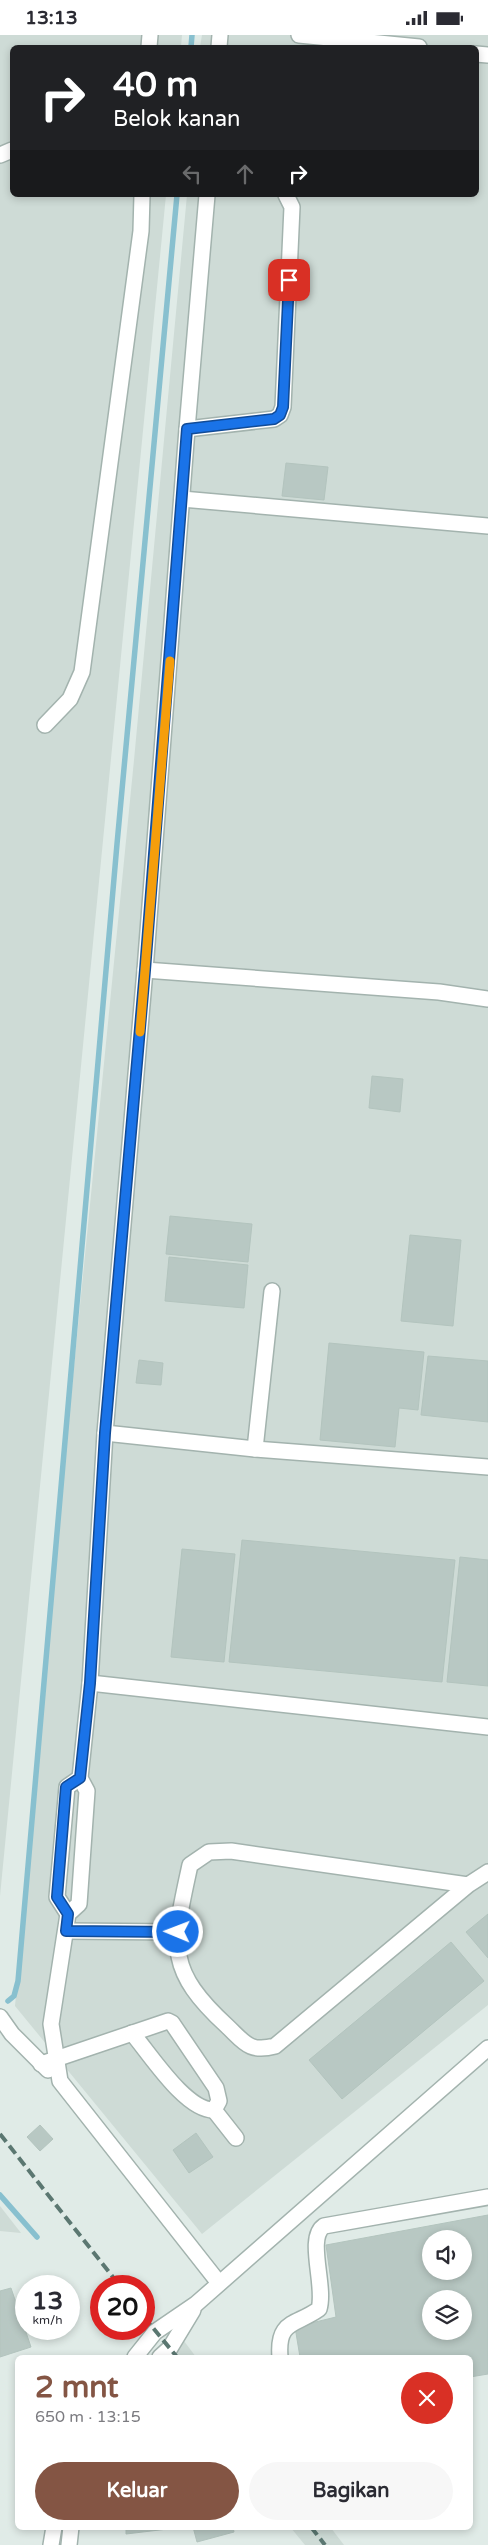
<!DOCTYPE html>
<html lang="id">
<meta charset="utf-8">
<style>
body{margin:0;font-family:"Varela Round",sans-serif;background:#f7f7f7;color:#2b2b33;height:100vh;display:flex;flex-direction:column;font-size:19px;white-space:nowrap}
*{box-sizing:border-box;margin:0}
p{font-size:16px;color:#7c7c81}
.icon{flex:none;width:28px;height:28px;fill:none;stroke:currentColor;stroke-width:2;stroke-linecap:round;stroke-linejoin:round}
.map{position:relative;flex:1;overflow:hidden}
.drawer{position:absolute;left:15px;top:2320px;width:458px;height:175px;display:flex;flex-direction:column;background:#fff;border-radius:8px;box-shadow:0 2px 8px #0003}
.drawer>*{flex:none}
.guide{position:absolute;left:10px;top:10px;width:469px;height:152px;border-radius:8px;box-shadow:0 2px 8px #0003;background:#202124;color:#fff;overflow:hidden}
.tools{position:absolute;left:422px;top:2195px;display:grid;gap:10px}
.tools a{display:grid;place-items:center;width:50px;height:50px;border-radius:50%;background:#fff;box-shadow:0 2px 8px #0003;font-size:25px}
.speed{position:absolute;left:15px;top:2240px;display:flex;gap:10px;font-size:25px;font-weight:700;text-align:center}
.speed>*{display:grid;place-content:center;width:65px;height:65px;border-radius:50%;background:#fff;box-shadow:0 2px 8px #0003;line-height:1}
.speed small{font-size:12px;font-weight:400}
.speed .limit{border:8px solid #d22;background:#fff;color:#111}
.pin{position:absolute;display:grid;place-items:center;width:42px;height:42px;color:#fff;margin:-21px;border-radius:10px;box-shadow:0 2px 8px #0006}
.me{position:absolute;width:55px;margin:-28px;rotate:271deg;stroke-linejoin:round;filter:drop-shadow(0 0 4px #0008)}
.turn{display:flex;align-items:center;gap:18px;height:105px;padding:0 20px;font-size:22px}
.turn .icon{width:65px;height:65px;stroke-width:2.5}
.turn b{display:block;font-size:35px;line-height:42px}
.lanes{display:flex;align-items:center;height:48px;padding:0 20px;background:#0003;justify-content:center;gap:25px;direction:ltr}
.lanes .off{opacity:.35}
.round{display:grid;place-items:center;flex:none;width:52px;height:52px;border-radius:26px;background:#f7f7f7}
.overview{display:flex;align-items:center;justify-content:space-between;height:85px;padding:0 20px}
h1{font-size:30px;font-weight:700;line-height:38px;color:#845544}
.cta{display:flex;gap:10px;margin-top:auto;padding:10px 20px}
.cta a{flex:1;height:58px;border-radius:30px;background:#845544;color:#fff;font-size:20px;font-weight:700;line-height:58px;text-align:center}
.cta a+a{background:#f7f7f7;color:#2b2b33}
.status{display:flex;justify-content:space-between;align-items:center;height:35px;padding:0 25px;background:#fff;direction:ltr}
.status svg{height:14px;fill:currentColor}
.map>svg:first-child{display:block}
.built{fill:#cedbd6}
.lines{fill:none;stroke-linecap:round;stroke-linejoin:round}
.stream{stroke:#88c0cf;stroke-width:5.5}
.building{fill:#b8c8c3;stroke:#b3c4be;fill-rule:evenodd}
.minor-casing{stroke:#a3b3ae;stroke-width:18}
.minor{stroke:#fff;stroke-width:15}
.rail{stroke:#5b7771;stroke-width:4;stroke-dasharray:10 5;stroke-linecap:butt}
.route-casing{stroke:#114b97;stroke-width:12}
.route{stroke:#1a73e8;stroke-width:9}
.slow{stroke:#f59e0b;stroke-width:9}
</style>
<div class="status"><b>13:13</b><svg viewBox="0 0 49 12"><path d="M0 12V9h3v3zM5 12V6h3v6zM10 12V3h3v9zM15 12V0h3v12zM26 1h20v11H26zM47 4h2v5h-2z"/></svg></div>
<div class="map">
<svg width="488" height="2510" viewBox="0 0 488 2510">
<rect width="100%" height="100%" fill="#e0ebe7"/>
<g class="built">
<path d="M0 0H182L181 12H12V160H166L0 1861Z"/>
<path d="M202 0H488V1970L202 2199 15 1971 69 1382 134 725 187 160H476V12H200Z"/>
<path d="M0 2171 21 2198 0 2196Z"/>
<path d="M184 2306 196 2322H169Z"/>
<path d="M291 2493H331L344 2510H305Z"/>
</g>
<g class="lines">
<g class="stream">
<path d="M191 12 192 0"/>
<path d="M8 1966 14 1961 18 1946 117 809 177 160"/>
<path d="M0 2160 37 2202"/>
</g>
</g>
<g class="building">
<path d="M286 428 328 432 324 465 282 461Z"/>
<path d="M372 1041 403 1044 400 1077 369 1073Z"/>
<path d="M170 1181 252 1189 248 1227 166 1219Z"/>
<path d="M410 1200 461 1205 453 1291 401 1286Z"/>
<path d="M169 1222 248 1230 244 1273 165 1266Z"/>
<path d="M329 1308 424 1317 418 1375 399 1373 395 1412 320 1405Z"/>
<path d="M428 1321 488 1326V1387L421 1380Z"/>
<path d="M139 1325 163 1328 161 1350 136 1348Z"/>
<path d="M242 1505 455 1525 442 1647 229 1627Z"/>
<path d="M182 1514 235 1519 224 1627 171 1622Z"/>
<path d="M460 1522 488 1525V1651L447 1647Z"/>
<path d="M488 1879V1923L466 1897Z"/>
<path d="M451 1907 484 1946 342 2064 309 2025Z"/>
<path d="M40 2090 53 2104 40 2116 27 2102Z"/>
<path d="M196 2098 213 2122 189 2138 173 2115Z"/>
<path d="M488 2180V2339L470 2342V2322H300L295 2292 336 2282 326 2210ZM431 2204H464V2236H431ZM431 2264H464V2296H431Z"/>
<path d="M11 2253 31 2312 0 2322V2256Z"/>
<path d="M126 2492H176V2493L126 2499Z"/>
<path d="M193 2492H233L234 2497 197 2507Z"/>
</g>
<g class="lines">
<g class="minor-casing">
<g id="minor">
<path d="M299 0 419 12"/>
<path d="M149 12 150 0"/>
<path d="M219 12 220 0"/>
<path d="M476 19 488 20"/>
<path d="M0 120 12 115"/>
<path d="M207 160 187 394 145 935 105 1398 90 1648 80 1743 87 1756 79 1869 68 1879 51 1989 60 2046 219 2248"/>
<path d="M187 394 274 384 280 380 283 372 292 172 286 160"/>
<path d="M182 464 488 491"/>
<path d="M45 690 70 664 82 637 141 196 142 160"/>
<path d="M145 935 439 957 488 964"/>
<path d="M105 1398 255 1414 488 1432"/>
<path d="M255 1414 272 1256"/>
<path d="M90 1648 488 1692"/>
<path d="M468 1850 231 1816 209 1817 190 1830C173 1909 164 1933 227 1991 244 2007 249 2018 275 2011L468 1850 488 1837"/>
<path d="M68 1879 57 1862 67 1752 80 1743"/>
<path d="M66 1896 178 1897"/>
<path d="M0 1982 12 1999 48 2035"/>
<path d="M132 1998C150 2019 186 2076 214 2075"/>
<path d="M41 2029 168 1986 172 1988 216 2053 219 2066 214 2075"/>
<path d="M214 2075 236 2103"/>
<path d="M135 2322 155 2297 196 2269 488 2013"/>
<path d="M160 2322 170 2313 193 2275"/>
<path d="M280 2322C277 2285 295 2291 319 2274 326 2251 306 2203 324 2191L488 2162"/>
<path d="M51 2510 54 2492"/>
<path d="M69 2510 71 2492"/>
</g>
</g>
<use href="#minor" class="minor"/>
<g class="rail">
<path d="M0 2099 120 2251"/>
<path d="M144 2282 177 2322"/>
<path d="M311 2492 325 2510"/>
</g>
</g>
<g class="lines">
<g class="route-casing">
<path id="route" d="M178 1897 66 1896 68 1879 57 1862 66 1752 80 1743 90 1648 105 1398 145 935 187 394 274 384 280 380 283 372 289 245"/>
</g>
<use href="#route" class="route"/>
<path class="slow" d="M140 997 170 626"/>
</g>
</svg>
<div class="tools">
<a><svg class="icon" aria-label="sound" viewBox="0 0 24 24"><path d="M4 9h4l5-4v14l-5-4H4zM17 9q2 3 0 6"/></svg></a>
<a><svg class="icon" aria-label="layers" viewBox="0 0 24 24"><path d="M12 4l9 5-9 5-9-5zM3 14l9 5 9-5"/></svg></a>
</div>
<div class="speed"><div>13<small>km/h</small></div><div class="limit">20</div></div>
<div class="pin" style="left:289px;top:245px;background:#d93025"><svg class="icon" aria-label="arrive" viewBox="0 0 24 24"><path d="M6 21V4h12l-3 4 3 4H6"/></svg></div>
<svg class="me" style="left:178px;top:1897px" viewBox="-20 -20 40 40"><circle r="17" fill="#1a73e8" stroke="#fff" stroke-width="3"/><path d="M0-11L8 9 0 5-8 9z" fill="#fff"/></svg>
<div class="guide">
<div class="turn"><svg class="icon" aria-label="right" viewBox="0 0 24 24"><path d="M7 20v-9h11M14 6l5 5-5 5"/></svg><div><b>40 m</b>Belok kanan</div></div>
<div class="lanes"><svg class="icon off" aria-label="left" viewBox="0 0 24 24"><path d="M17 20v-9H6M10 6l-5 5 5 5"/></svg><svg class="icon off" aria-label="ahead" viewBox="0 0 24 24"><path d="M12 20V5M6 11l6-6 6 6"/></svg><svg class="icon" aria-label="right" viewBox="0 0 24 24"><path d="M7 20v-9h11M14 6l5 5-5 5"/></svg></div>
</div>
<section class="drawer">
<div class="overview"><div><h1>2 mnt</h1><p>650 m · 13:15</p></div><a class="round" style="background:#d93025;color:#fff"><svg class="icon" aria-label="close" viewBox="0 0 24 24"><path d="M6 6l12 12M18 6L6 18"/></svg></a></div>
<div class="cta"><a>Keluar</a><a>Bagikan</a></div>
</section>
</div>
